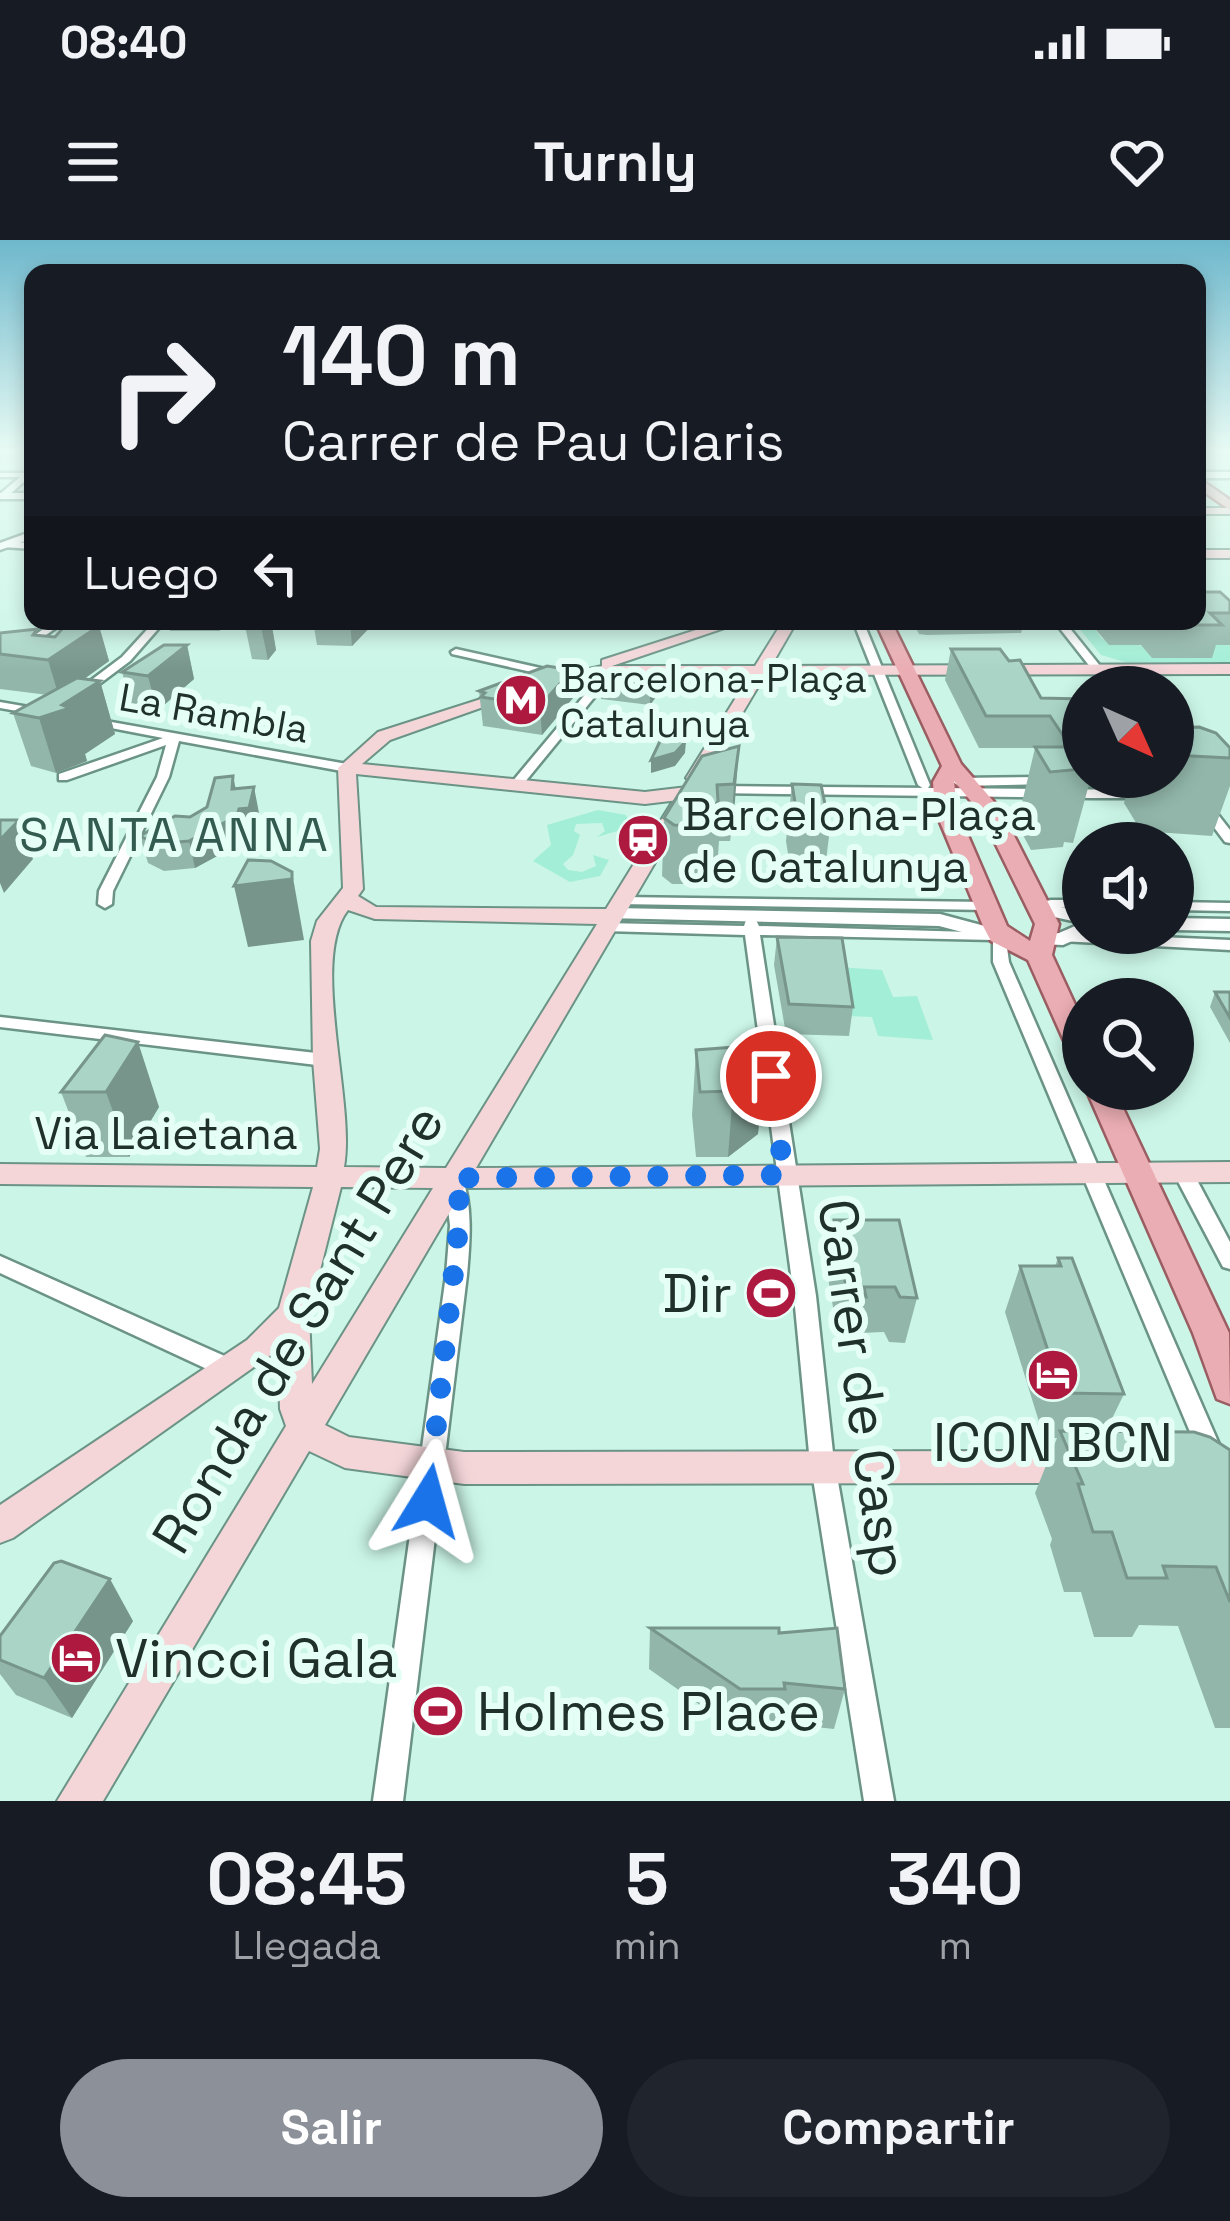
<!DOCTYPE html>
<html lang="es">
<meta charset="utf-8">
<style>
body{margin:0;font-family:"Space Grotesk",sans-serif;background:#20242c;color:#f1f3f6;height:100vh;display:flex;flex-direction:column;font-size:45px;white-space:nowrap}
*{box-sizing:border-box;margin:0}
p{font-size:39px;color:#9ea1a6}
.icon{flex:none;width:66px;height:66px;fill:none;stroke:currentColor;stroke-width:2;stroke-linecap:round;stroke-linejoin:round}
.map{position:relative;height:1561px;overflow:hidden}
.sheet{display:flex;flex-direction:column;background:#171b24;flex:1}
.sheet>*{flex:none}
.banner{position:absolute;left:24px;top:24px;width:1182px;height:366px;border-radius:24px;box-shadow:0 6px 18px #0003;background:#171b24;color:#f1f3f6;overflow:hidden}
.needle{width:78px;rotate:135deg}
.fabs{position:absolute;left:1062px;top:426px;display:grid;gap:24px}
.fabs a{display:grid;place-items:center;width:132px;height:132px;border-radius:50%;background:#171b24;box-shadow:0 6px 18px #0003;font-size:60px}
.pin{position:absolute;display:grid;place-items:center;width:102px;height:102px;color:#fff;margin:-51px;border:6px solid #fff;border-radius:50%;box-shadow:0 3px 12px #0007}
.me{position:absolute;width:132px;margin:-66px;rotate:8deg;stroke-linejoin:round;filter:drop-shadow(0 0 9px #0008)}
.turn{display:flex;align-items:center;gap:42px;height:252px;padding:0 60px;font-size:54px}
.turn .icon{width:156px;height:156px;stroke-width:2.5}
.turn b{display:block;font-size:84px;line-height:102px}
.then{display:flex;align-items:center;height:114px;padding:0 60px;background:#0003;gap:24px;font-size:45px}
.eta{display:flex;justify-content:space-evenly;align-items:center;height:204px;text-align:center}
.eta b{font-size:72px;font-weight:600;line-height:84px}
.cta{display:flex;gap:24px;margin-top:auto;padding:24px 60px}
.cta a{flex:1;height:138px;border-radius:72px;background:#8c9099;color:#fff;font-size:48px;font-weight:600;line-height:138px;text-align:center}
.cta a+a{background:#20242c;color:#f1f3f6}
.status{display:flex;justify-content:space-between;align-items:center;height:84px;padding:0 60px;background:#171b24;direction:ltr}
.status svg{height:33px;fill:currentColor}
header{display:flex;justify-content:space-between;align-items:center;height:156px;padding:0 60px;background:#171b24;font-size:54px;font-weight:600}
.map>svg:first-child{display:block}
.green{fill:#a3eed6}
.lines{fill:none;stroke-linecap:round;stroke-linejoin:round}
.minor-casing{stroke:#6b9386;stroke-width:5}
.tertiary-casing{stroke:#6b9386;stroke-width:5}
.secondary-casing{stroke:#6b9386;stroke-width:4}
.primary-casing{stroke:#9a5e62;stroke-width:5}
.minor{fill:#fff;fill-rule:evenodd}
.tertiary{fill:#fff;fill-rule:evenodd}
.secondary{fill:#f4d6d9;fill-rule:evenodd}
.primary{fill:#eaadb3;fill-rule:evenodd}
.wall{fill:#92b7aa}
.shaded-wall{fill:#77958b}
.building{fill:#aad5c6;stroke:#77958b;stroke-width:3}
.route{stroke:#1a73e8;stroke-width:21;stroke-dasharray:0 37.8}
.labels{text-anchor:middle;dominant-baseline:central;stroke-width:12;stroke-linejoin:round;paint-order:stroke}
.far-poi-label{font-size:39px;fill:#20312b;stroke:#e5fff6;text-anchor:start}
.far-street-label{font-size:39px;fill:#20312b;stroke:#e5fff6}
.poi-label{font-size:45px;fill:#20312b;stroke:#e5fff6;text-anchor:start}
.street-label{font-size:45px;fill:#20312b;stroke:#e5fff6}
.neighbourhood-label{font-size:48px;letter-spacing:3px;fill:#345b4f;stroke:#e5fff6}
.near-poi-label{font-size:54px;fill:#20312b;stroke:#e5fff6;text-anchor:start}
.near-street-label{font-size:54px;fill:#20312b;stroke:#e5fff6}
</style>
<div class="status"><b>08:40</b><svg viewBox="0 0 49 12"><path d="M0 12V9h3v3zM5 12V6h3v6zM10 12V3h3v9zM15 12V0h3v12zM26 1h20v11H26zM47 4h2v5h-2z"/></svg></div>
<header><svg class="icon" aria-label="menu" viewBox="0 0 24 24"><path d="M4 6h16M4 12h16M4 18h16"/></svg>Turnly<svg class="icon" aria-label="heart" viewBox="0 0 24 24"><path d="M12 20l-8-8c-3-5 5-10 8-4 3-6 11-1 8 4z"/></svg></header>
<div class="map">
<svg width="1230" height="1561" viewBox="0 0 1230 1561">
<rect width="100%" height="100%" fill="#cbf6e7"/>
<g class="green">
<path d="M1073 381H1121L1092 385 1102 399 1142 406 1153 418 1202 405H1230V422H1125L1101 415Z"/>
<path d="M598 570 626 575 631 587 597 597 605 591 602 583 576 584 574 591 580 595 573 615 563 624 568 630 582 632 596 626 593 615 609 620 600 636 570 642 533 621 551 605 547 585Z"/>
<path d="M838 727 882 730 893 757 917 756 933 800 878 796 872 777 846 776Z"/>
</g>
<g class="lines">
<g class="minor-casing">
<g id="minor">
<path d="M33 228V237H29L6 258H0V254L20 237H0V233H25Z"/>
<path d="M6 302 33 303V309L3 307Z"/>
<path d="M55 381H66L0 427V419Z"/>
<path d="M155 381H165L130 421 86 454H78V450L122 417Z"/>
<path d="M853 381H863L930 545 928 548 924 549 918 545Z"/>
<path d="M1054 381H1064L1117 447H1106Z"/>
<path d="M456 409 554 431 559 434 554 437 452 414 451 412Z"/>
<path d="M614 429 623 431 606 443 520 548H512V542L598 439Z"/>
<path d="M0 462 40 469 46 472 40 475 0 468Z"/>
<path d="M89 478 347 524 353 528 347 532 179 501 169 537 113 651 112 664 105 668 98 664 99 651 157 537 166 505 67 540H59V534L163 498 85 483V479Z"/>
<path d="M1047 537 1051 538V544L959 546 953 542 959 538Z"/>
<path d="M1073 537H1149L1155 541 1149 545 1069 544V538Z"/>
<path d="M718 546 1147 550 1153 554 1147 558H1093L714 553V547Z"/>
<path d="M1204 562 1209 563 1230 590V603L1225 602 1198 566Z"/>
<path d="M623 657 987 662 994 666 987 670 618 664 616 661Z"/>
<path d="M1051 660H1083V668L1046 667 1044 664 1046 661Z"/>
<path d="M1173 662 1230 663V671L1173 670Z"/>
<path d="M751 679 756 680 759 686 1005 693 1009 722 1222 1211 1218 1219 1210 1222 1202 1219 1198 1211 993 722V700L760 695 816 1056 833 1213 894 1561H864L809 1213 794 1056 745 695 605 691 598 687 605 683 744 686 746 680Z"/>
<path d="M1066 693 1230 700V710L1061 701 1058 698Z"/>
<path d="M0 777 325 814 334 820 325 826 0 787Z"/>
<path d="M1183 925 1190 927 1230 1002V1029L1223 1027 1173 932 1176 927Z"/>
<path d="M454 932 461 934C473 965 470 1001 467 1035L403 1561H373L446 1035 450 985 444 939 447 934Z"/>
<path d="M0 1016 238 1122 241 1129 238 1136 230 1139 222 1136 0 1033Z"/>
</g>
</g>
<g class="tertiary-casing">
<g id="tertiary">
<rect x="1197" y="232" width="33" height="6"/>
<rect x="0" y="253" width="33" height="6"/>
<path d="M33 291V298L0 310V303Z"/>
<path d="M1038 662 1083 672V693H1090L1063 705 1038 704 1035 700 1038 696 1059 693 1082 683 1031 672 1029 668Z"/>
<path d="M613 668 940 674 1007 692 1010 696 1000 702 939 686 606 678 604 674 606 670Z"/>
<path d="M1173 678 1230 679V691L1173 690Z"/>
</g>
</g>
<g class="secondary-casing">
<g id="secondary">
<rect x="1197" y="268" width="33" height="6"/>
<rect x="1197" y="310" width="33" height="8"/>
<path d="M724 381H745L612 426H755L783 381H797L771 426 1230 424V434L765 435 704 538 695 543 686 538 750 435 588 436 580 431 602 426V420Z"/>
<path d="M506 451 520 454 390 500 362 524 645 552 687 547 696 553 687 559 645 564 356 534 363 649 358 656 376 667 606 669 671 564 678 562 687 568 476 928 1230 922V942L464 948 325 1185 349 1197 464 1212 1079 1211 1091 1216 1097 1227 1091 1238 1079 1243 464 1244 345 1228 309 1211 103 1561H57L286 1186 280 1169 278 1110 13 1298 0 1303V1265L247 1100 279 1068 313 947 0 944V924L317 927 320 909 313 820 311 701 317 681 343 648 338 528 378 492ZM348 670 375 679 597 684 446 928 344 927C356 863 309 720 348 670ZM341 947 433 948 312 1144 309 1074Z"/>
</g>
</g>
<g class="primary-casing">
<g id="primary">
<path d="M1197 237 1230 260V270L1197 247Z"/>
<path d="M875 381H891L961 524 1001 570 1059 684 1052 715 1083 782V821L1069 812 1028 720 991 701 983 686 935 570 933 542 942 526ZM954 541 980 572 1035 684 1030 701 1007 686 957 570Z"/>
<path d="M1086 849H1114L1229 1093 1230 1164 1217 1159 1193 1093Z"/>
</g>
</g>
<use href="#minor" class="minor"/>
<use href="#tertiary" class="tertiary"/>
<use href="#secondary" class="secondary"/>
<use href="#primary" class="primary"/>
</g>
<g class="wall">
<path d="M1230 361V405H1216L1212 418H1152L1141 405H1109L1091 384 1092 381H1197Z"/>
<path d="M167 381H230L219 391H170Z"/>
<path d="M271 381 276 410 268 420 252 419 245 386Z"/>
<path d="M313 381H376L352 406 317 405Z"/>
<path d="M912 381H1024L1021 393 927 395 919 394Z"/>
<path d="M99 386 109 421 84 439 100 441 115 494 85 514 87 521 56 533 31 526 13 473 48 455 0 449V393L55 397Z"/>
<path d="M187 405 194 439 157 471 132 467 122 432Z"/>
<path d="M951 409 1041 458 1083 459V537H1091L1073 603 1064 602 1063 607 1031 610 1017 584 1035 508H979L945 440Z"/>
<path d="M659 436V453L650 465 601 459V441Z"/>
<path d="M479 451 573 458 542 495 483 486Z"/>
<path d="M1173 488 1230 508V546L1212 596 1141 591 1124 563 1132 537H1173Z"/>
<path d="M739 506 730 601H719L716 644H672L662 636 664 578Z"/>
<path d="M233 536 236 549 259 573 255 594 245 595 243 602 195 628 164 631 148 623 140 596 190 577 207 567Z"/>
<path d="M792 544 830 588 823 646H793L786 601Z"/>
<path d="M777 697 853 767 849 796 786 794 774 725Z"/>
<path d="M1215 752 1230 754V803L1210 767Z"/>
<path d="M105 795 159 867 129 917H86L61 852Z"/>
<path d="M696 810 764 829 758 894 728 917H696L692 875Z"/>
<path d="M834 980 917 1058 905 1103 889 1102 884 1092 859 1093 857 1102H839L826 1026Z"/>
<path d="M1058 1018 1124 1154 1106 1191 1230 1210V1488H1215L1178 1386 1139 1385 1132 1397H1094L1081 1352H1064L1050 1305 1052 1299 1035 1253 1057 1198H1044L1005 1072 1020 1026H1055Z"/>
<path d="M133 1381 72 1478 16 1455 0 1434V1396Z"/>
<path d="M650 1388 779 1393 845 1449 834 1489 778 1483 777 1489H734L649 1429Z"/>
</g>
<g class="shaded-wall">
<path d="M217 381H230L219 391Z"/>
<path d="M266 381H271L276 410 268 420 261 387Z"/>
<path d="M350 381H376L352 406Z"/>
<path d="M99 386 109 421 59 457 48 420Z"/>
<path d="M187 405 194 439 157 471 148 436Z"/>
<path d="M572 430 573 458 542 495 540 466Z"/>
<path d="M659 436V453L650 465V447Z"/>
<path d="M100 441 115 494 85 514 87 521 56 533 39 478Z"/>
<path d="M686 501 685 513 675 526 651 533V520Z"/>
<path d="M739 506 735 561 730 601 734 544Z"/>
<path d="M233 536 239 569 254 547 259 573 255 594 245 595 243 602 195 628 189 601 232 549Z"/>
<path d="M19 580 33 619 4 653 0 643V600Z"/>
<path d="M292 632 304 700 248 707 234 646Z"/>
<path d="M138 802 159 867 129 917 106 852Z"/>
<path d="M764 829 758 894 728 917 733 851Z"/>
<path d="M110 1339 133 1381 72 1478 44 1438Z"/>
</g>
<g class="building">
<path d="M1197 352H1220L1230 361V373H1210L1222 385H1162L1159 381H1197Z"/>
<path d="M250 381H266L261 387 245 386Z"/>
<path d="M99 386 48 420 0 414V393L37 389 33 395 55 397 63 388Z"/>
<path d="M164 405H187L148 436 122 432Z"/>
<path d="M951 409H1000L1009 421 1020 420 1041 458 1083 459V500H1066L1050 476H986Z"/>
<path d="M547 426 572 430 540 466 481 457 485 453 479 451Z"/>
<path d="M609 432 659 436 650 447 601 441Z"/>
<path d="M77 438 100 441 62 465 70 468 39 478 13 473Z"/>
<path d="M1199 487 1216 493 1230 508V518L1173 515V488Z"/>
<path d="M662 497 686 501 675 513 651 520Z"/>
<path d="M739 506 734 544 717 545 718 561 710 574 719 575 720 586 674 585 664 578 702 516Z"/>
<path d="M1035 507H1082L1083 529 1050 532Z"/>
<path d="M233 536 232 549 254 547 249 568 239 569 237 576 189 601 156 604 140 596 175 576 190 577 207 567 215 538Z"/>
<path d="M792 544 821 545 830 588 799 587Z"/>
<path d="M0 580H19L0 600Z"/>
<path d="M248 620 271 621 292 632V639L234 646Z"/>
<path d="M777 697 842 698 853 767 789 764Z"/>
<path d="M1215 752H1229L1230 754V778Z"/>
<path d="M105 795 138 802 106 852H61Z"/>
<path d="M761 805 764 829 733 851 700 852 696 810Z"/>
<path d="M834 980H899L917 1058 900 1057 895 1047H864L866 1057H848Z"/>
<path d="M1058 1018H1072L1124 1154 1062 1153 1020 1026H1061Z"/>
<path d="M1060 1191 1194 1192 1210 1197 1230 1210V1362L1216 1327 1163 1326 1167 1338H1127L1112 1292H1093L1078 1244H1083Z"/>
<path d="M61 1321 110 1339 44 1438 0 1420V1396L54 1323Z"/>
<path d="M650 1388H779V1393L837 1388 845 1449 784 1443 785 1449H740Z"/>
</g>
<linearGradient id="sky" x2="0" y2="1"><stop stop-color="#6eb8cc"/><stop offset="0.49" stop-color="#e8fbf4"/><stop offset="1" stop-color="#e8fbf4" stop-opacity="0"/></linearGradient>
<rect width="1230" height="431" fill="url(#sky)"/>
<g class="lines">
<path class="route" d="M428 1261 458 993 459 957 454 938 784 935 771 836"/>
</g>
<defs>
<g id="metro-disc" transform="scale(2.7)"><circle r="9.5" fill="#ae193f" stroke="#e5fff6"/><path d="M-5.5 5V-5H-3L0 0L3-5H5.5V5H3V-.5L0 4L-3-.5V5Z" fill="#fff"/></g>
<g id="station-disc" transform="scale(2.7)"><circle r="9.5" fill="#ae193f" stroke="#e5fff6"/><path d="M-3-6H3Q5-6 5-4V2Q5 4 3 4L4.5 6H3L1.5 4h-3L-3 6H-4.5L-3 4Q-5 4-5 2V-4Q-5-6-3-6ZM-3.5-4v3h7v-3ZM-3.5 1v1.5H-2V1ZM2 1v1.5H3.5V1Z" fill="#fff"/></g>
<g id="stadium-disc" transform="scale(2.7)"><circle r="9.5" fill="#ae193f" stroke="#e5fff6"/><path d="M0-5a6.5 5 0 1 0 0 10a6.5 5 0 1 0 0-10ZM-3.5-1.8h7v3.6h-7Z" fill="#fff"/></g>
<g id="hotel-disc" transform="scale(2.7)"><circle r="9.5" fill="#ae193f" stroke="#e5fff6"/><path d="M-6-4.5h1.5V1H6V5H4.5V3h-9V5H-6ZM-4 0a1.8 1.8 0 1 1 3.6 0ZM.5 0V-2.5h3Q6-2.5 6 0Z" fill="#fff"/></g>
</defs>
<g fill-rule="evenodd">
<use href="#metro-disc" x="521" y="460"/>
<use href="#station-disc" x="643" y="600"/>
<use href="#stadium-disc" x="771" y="1053"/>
<use href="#hotel-disc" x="1053" y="1135"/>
<use href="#hotel-disc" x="76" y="1418"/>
<use href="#stadium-disc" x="438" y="1471"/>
</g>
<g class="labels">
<g class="far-poi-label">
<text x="560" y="438">Barcelona-Plaça<tspan x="560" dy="45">Catalunya</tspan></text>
</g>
<g class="far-street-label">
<text transform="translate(214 473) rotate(10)">La Rambla</text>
</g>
<g class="poi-label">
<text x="682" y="574">Barcelona-Plaça<tspan x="682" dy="52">de Catalunya</tspan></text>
</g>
<g class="street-label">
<text x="166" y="893">Via Laietana</text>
</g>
<g class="neighbourhood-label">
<text x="175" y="594">SANTA ANNA</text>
</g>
<g class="near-poi-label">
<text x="732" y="1053" text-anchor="end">Dir</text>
<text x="1053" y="1202" text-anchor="middle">ICON BCN</text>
<text x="115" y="1418">Vincci Gala</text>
<text x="477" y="1471">Holmes Place</text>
</g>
<g class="near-street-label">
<text transform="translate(298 1089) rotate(-59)">Ronda de Sant Pere</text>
<text transform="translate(863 1148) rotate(82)">Carrer de Casp</text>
</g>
</g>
</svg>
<div class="fabs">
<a><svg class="needle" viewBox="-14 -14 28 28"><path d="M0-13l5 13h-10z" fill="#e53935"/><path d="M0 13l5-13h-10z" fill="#9ea1a6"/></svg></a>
<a><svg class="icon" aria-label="sound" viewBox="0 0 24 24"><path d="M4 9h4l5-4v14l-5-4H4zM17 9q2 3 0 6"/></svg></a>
<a><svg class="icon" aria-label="search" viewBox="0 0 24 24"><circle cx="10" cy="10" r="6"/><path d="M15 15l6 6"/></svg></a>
</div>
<div class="pin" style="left:771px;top:836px;background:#d93025"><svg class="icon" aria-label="arrive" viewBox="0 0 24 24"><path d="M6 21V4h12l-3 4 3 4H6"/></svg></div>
<svg class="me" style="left:428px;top:1261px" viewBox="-20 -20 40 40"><path d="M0-17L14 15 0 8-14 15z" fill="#1a73e8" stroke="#fff" stroke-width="4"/></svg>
<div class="banner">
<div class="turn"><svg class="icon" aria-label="right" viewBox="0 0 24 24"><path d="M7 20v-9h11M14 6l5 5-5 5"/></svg><div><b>140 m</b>Carrer de Pau Claris</div></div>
<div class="then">Luego<svg class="icon" aria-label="left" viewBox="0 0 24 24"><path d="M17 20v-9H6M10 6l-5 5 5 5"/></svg></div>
</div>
</div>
<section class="sheet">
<div class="eta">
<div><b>08:45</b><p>Llegada</p></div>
<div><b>5</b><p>min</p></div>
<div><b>340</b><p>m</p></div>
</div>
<div class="cta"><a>Salir</a><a>Compartir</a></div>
</section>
